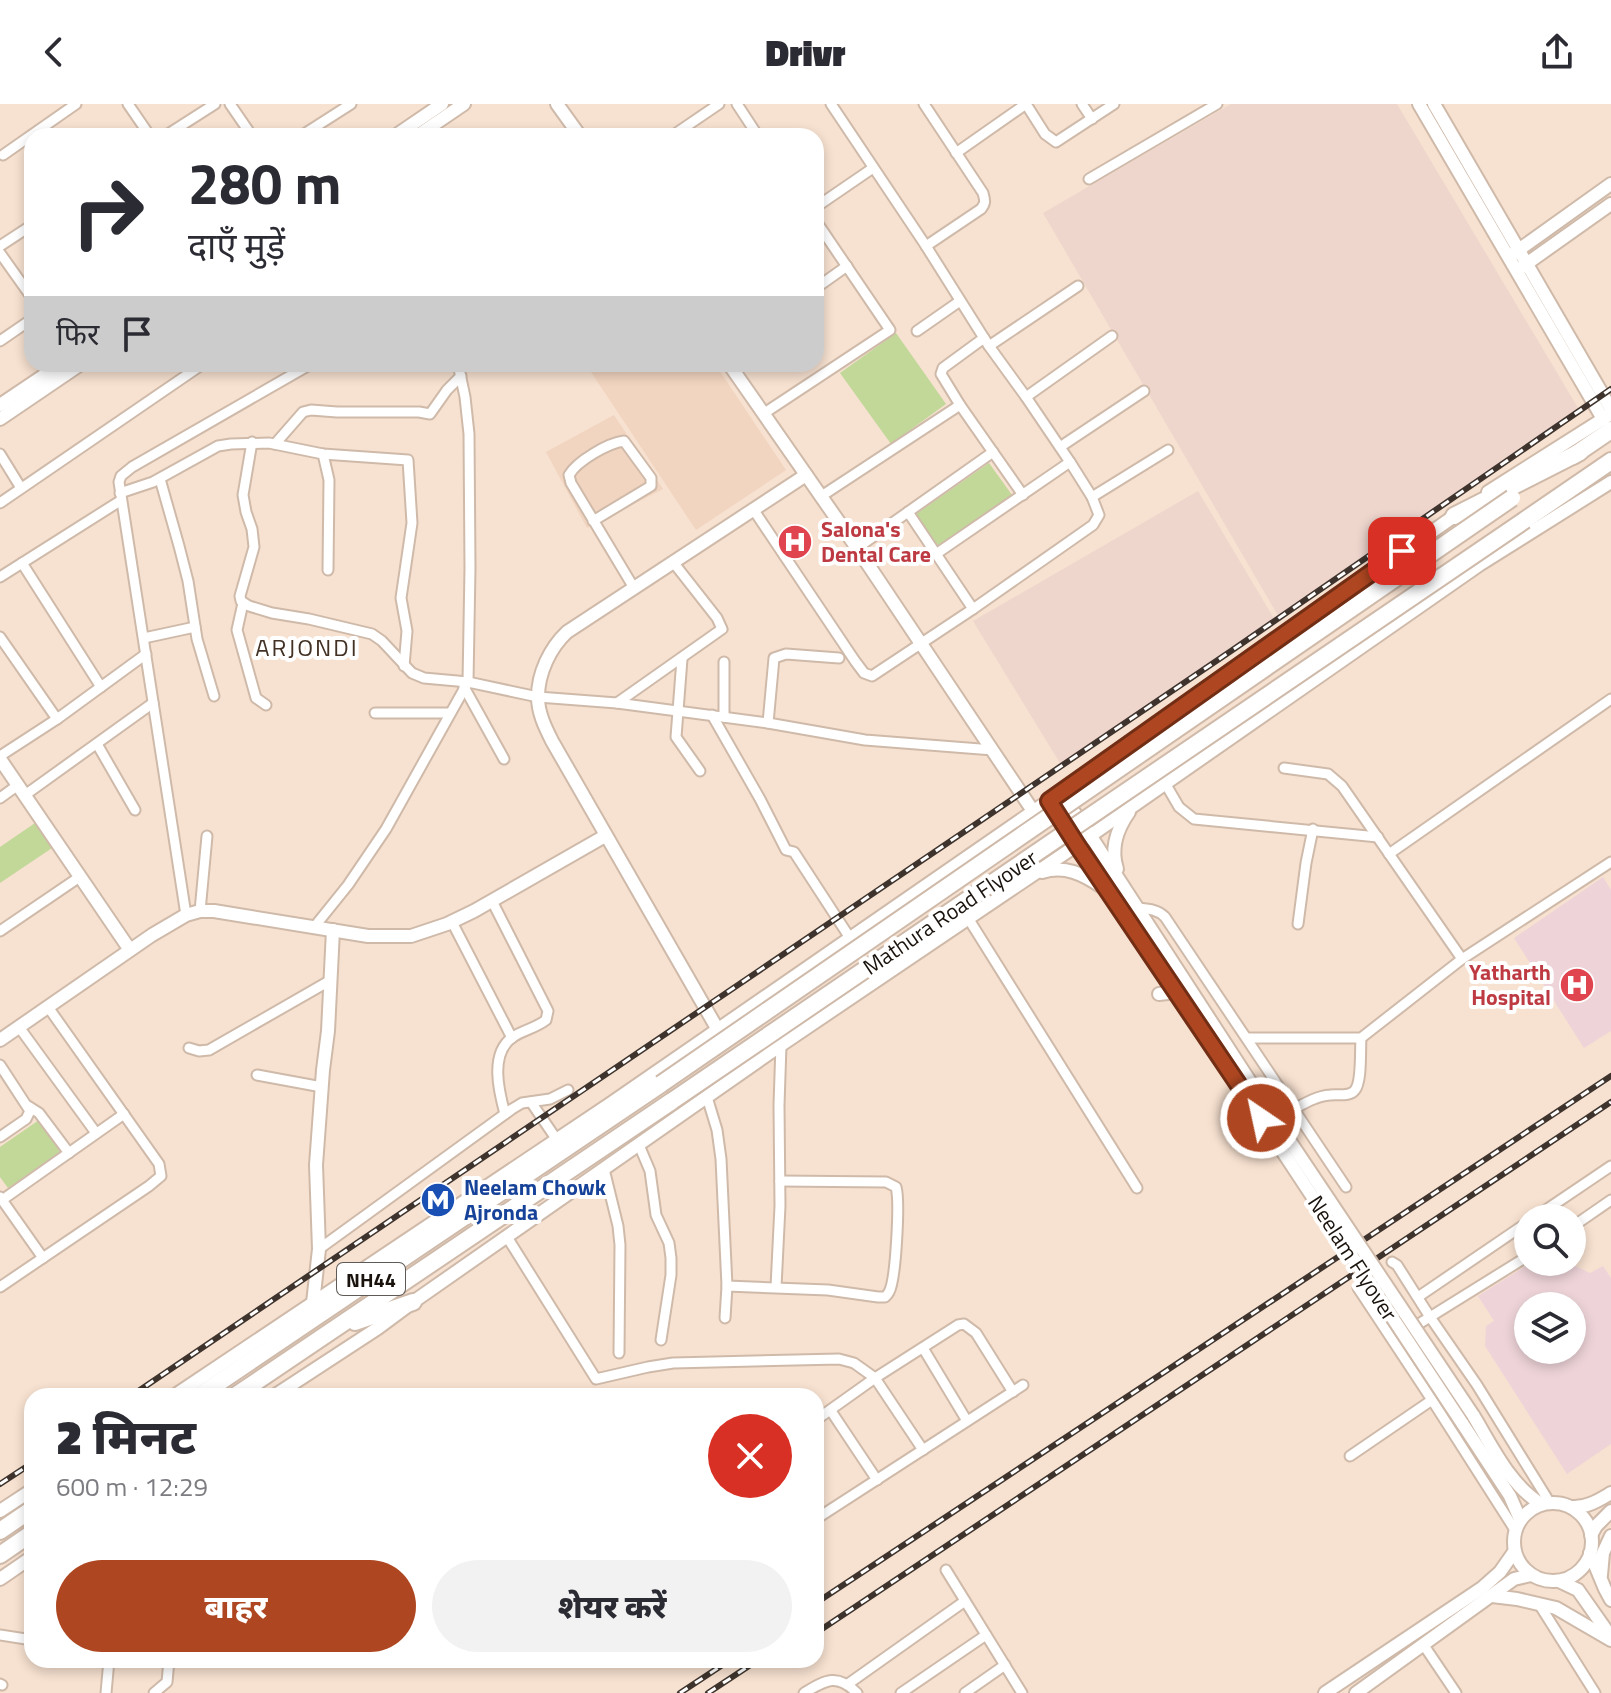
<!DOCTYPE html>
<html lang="hi">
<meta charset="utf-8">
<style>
body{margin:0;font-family:"Titillium Web","Noto Sans Devanagari",sans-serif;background:#f2f2f3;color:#2b2b33;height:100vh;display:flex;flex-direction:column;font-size:30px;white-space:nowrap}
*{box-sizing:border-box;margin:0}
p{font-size:26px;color:#7c7c81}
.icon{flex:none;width:44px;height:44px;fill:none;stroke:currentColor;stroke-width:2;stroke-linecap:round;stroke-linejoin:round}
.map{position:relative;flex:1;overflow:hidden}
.drawer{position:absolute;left:24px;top:1284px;width:800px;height:280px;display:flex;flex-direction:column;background:#fff;border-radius:24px;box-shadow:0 4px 12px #0003}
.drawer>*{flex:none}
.guide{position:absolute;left:24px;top:24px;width:800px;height:244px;border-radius:24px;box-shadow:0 4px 12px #0003;background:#fff;color:#2b2b33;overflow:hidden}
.buttons{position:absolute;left:1514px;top:1100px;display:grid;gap:16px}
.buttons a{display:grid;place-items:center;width:72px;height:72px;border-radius:50%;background:#fff;box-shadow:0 4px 12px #0003;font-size:40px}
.pin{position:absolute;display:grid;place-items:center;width:68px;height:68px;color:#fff;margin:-34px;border-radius:16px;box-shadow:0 4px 12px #0006}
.me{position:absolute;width:88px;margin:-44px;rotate:326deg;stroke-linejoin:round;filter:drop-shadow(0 0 6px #0008)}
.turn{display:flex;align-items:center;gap:28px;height:168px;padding:0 32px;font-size:36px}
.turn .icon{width:104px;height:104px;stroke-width:2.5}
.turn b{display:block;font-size:56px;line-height:68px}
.then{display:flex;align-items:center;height:76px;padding:0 32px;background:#0003;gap:16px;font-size:30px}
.round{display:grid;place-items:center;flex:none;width:84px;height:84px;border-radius:42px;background:#f2f2f3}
.overview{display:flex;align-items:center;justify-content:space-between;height:136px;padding:0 32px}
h1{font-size:48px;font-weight:800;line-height:60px}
.action{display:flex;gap:16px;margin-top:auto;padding:16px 32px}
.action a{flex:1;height:92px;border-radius:48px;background:#ae4721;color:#fff;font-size:32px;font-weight:800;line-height:92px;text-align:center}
.action a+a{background:#f2f2f3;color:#2b2b33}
header{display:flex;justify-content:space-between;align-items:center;height:104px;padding:0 32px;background:#fff;font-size:36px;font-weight:800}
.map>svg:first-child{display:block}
.built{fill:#f2d5c0}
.industrial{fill:#eed6cd}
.medical{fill:#eed4d9;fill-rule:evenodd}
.green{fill:#c1d899}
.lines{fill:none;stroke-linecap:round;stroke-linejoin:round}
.street-casing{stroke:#cfbaaa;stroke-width:13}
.secondary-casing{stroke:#cfbaaa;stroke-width:16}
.highway-casing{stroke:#cfbaaa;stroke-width:20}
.street{stroke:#fff;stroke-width:9}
.secondary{stroke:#fff;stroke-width:12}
.highway{stroke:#fff;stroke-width:16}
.rail-casing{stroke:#3e342d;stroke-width:6}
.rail{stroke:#fff;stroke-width:3;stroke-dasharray:9;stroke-linecap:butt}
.secondary-bridge-casing{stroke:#cfbaaa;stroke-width:16;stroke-linecap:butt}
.highway-bridge-casing{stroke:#cfbaaa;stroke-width:20;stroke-linecap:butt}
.secondary-bridge{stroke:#fff;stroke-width:12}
.highway-bridge{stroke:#fff;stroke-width:16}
.route-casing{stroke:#712e15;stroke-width:20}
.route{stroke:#ae4721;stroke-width:14}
.labels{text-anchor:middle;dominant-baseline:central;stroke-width:8;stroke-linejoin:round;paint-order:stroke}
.shield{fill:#fff;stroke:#5f5a56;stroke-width:2}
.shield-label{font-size:20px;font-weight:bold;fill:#1a130d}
.health-label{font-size:22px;font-weight:bold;fill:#be3a42;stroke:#fff;text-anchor:start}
.street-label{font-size:22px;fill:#1a130d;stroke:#fff}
.transit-label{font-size:22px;font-weight:bold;fill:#164399;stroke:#fff;text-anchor:start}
.neighbourhood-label{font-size:24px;letter-spacing:2px;fill:#423124;stroke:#fff}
</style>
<header><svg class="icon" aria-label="back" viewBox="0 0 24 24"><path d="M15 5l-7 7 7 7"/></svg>Drivr<svg class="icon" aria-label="share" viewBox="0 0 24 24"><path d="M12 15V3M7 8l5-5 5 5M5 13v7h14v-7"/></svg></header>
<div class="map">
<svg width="1611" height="1589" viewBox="0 0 1611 1589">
<rect width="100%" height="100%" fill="#f7e1d0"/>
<g class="built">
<path d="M590 260H715L786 366 696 426 587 262Z"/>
<path d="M614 311 663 385 587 424 546 348Z"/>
</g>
<g class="industrial">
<path d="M1231 0H1397L1581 309 1280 515 1043 109Z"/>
<path d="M1198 387 1276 518 1063 664 973 517Z"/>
</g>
<g class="medical">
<path d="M1603 773 1611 786V927L1584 944 1514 834Z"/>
<path d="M1532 1158H1567L1590 1169 1603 1162 1611 1174V1340L1567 1370 1485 1242 1486 1222 1494 1217 1478 1192ZM1528 1202H1572V1246H1528Z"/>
</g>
<g class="green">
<path d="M896 229 946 300 891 340 840 269Z"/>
<path d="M989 359 1012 391 938 442 916 410Z"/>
<path d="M35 719 52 744 0 779V743Z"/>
<path d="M39 1016 60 1048 8 1084 0 1073V1043Z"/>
</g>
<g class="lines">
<g class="street-casing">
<g id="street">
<path d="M128 0 150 32"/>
<path d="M230 0 252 32"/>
<path d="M737 0 758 32"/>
<path d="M924 0 983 89C985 96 986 99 981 105L926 142"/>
<path d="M1026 0 1045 30 1056 38 1114 0"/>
<path d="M1082 0 1092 15"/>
<path d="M165 32 215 0"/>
<path d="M301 32 351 0"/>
<path d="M672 32 719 0"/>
<path d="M956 49 1026 0"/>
<path d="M3 51 76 0"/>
<path d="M1089 75 1217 0"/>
<path d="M816 103 873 64"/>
<path d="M0 142 32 121"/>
<path d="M0 149 32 194"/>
<path d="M816 184 847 162"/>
<path d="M917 227 960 197"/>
<path d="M984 234 943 264 941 270 960 301 1023 391"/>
<path d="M0 237 32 215"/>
<path d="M989 242 1078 182"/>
<path d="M1026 293 1112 232"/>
<path d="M763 310 890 226 816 117"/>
<path d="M252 338 243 391 246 408 252 425 254 443 240 492 241 497 249 502 272 509 309 515 372 530 382 537 412 569 424 574 468 578 538 593 617 599 768 619 865 636 993 646"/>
<path d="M275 340 303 308 311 306 337 308H419L430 310 447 286 461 272"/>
<path d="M1060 343 1144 287"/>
<path d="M0 350 21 384"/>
<path d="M323 350 329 376 328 466"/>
<path d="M160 375 179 442 188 477 197 535 214 592"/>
<path d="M120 389 153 378 218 342 231 340 269 339 323 350 408 356 412 419 401 494 407 527 404 562"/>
<path d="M820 393 960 301"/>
<path d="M1092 393 1168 346"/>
<path d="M0 399 203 260"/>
<path d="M753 405 855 557 864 569 872 572 973 505 1093 421 1099 411 1092 393 1070 358 1026 293 989 242 926 142 831 0"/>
<path d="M908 408 973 505"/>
<path d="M593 417 651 382V374L624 337C608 339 577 357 569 371L571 379 634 484"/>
<path d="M857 444 993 348"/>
<path d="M936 450 1070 358"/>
<path d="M22 459 101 583"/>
<path d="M0 473 120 397"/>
<path d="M243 499 237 526 256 594 266 601"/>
<path d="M0 533 57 615"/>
<path d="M144 534 195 523"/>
<path d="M682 555 676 633 700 667"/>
<path d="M724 558V613"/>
<path d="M464 583 504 655"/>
<path d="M617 599 722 525 717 514 673 458"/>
<path d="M375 609H450"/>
<path d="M712 611 760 695 786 746 794 748 850 834"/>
<path d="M768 619 774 554 786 550 839 554"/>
<path d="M97 640 135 706"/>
<path d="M0 652 57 615 146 550"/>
<path d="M1284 664 1328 670 1342 682 1462 855"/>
<path d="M1165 679 1179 703 1194 715 1378 733"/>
<path d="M25 691 153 599"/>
<path d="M0 694 18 681"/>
<path d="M1389 750 1611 595"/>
<path d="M492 797 548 907 546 916C536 924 523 926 513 933 489 949 499 988 505 1010"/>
<path d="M1137 804C1148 805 1157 805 1165 813L1346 1083"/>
<path d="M200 807 207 732"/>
<path d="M186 811 119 378 121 372 132 363 311 260"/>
<path d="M968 814 1137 1084"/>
<path d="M452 818 512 934"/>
<path d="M1298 820 1306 759 1313 725"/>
<path d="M315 822 348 781 386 725 468 578 470 464 469 330 465 293 458 260"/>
<path d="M0 827 81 772"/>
<path d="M19 923 96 1029"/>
<path d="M1247 934H1361L1462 855 1611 758"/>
<path d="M189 944 199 947 209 946 331 876"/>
<path d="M0 961 30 1007 26 1015 0 1033"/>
<path d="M257 971 322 983"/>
<path d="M707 993 717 1026 721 1055 727 1182 725 1214"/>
<path d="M531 998 557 1036"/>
<path d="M28 1002 39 1009 69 1049"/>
<path d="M1294 1005C1305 999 1317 992 1330 991 1338 990 1350 993 1355 986 1362 978 1360 946 1361 934"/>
<path d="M639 1041 650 1067 656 1111 669 1139 671 1154V1171L661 1236"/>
<path d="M604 1065 618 1122 620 1141 619 1249"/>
<path d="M0 1093 43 1154"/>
<path d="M2 1096 124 1010"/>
<path d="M1534 1114 1611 1062"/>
<path d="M1572 1123 1611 1096"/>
<path d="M507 1133 596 1275 648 1263 673 1259 839 1255 854 1259 875 1274 923 1346"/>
<path d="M319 1145 512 1005 522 999 550 995 568 986"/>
<path d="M1392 1158 1397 1161 1430 1213 1477 1281 1550 1399"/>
<path d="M727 1182 828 1186 878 1193H885C887 1191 888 1190 889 1188 896 1176 900 1097 896 1083L886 1078 780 1077"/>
<path d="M0 1183 149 1082 161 1072 159 1060 48 903"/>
<path d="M776 1183 780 1102 779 1001 781 941"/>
<path d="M1358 1184 1432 1296 1515 1426"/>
<path d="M1418 1193 1528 1118"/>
<path d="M1409 1226 1528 1152"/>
<path d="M923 1244 967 1317"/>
<path d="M831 1307 877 1376"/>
<path d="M816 1316 875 1274 958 1221 964 1220 976 1229 1013 1288"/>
<path d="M1350 1352 1432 1296"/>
<path d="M816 1415 1023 1281"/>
<path d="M946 1466 1022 1589"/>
<path d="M1539 1500 1595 1589"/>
<path d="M0 1531 26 1535"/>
<path d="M1423 1540 1456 1589"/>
<path d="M0 1580 2 1581"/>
<path d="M848 1580 965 1497"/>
<path d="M106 1589 109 1556"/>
<path d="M154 1589 167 1578 169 1556"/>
<path d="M804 1589C826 1576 837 1569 857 1589"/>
<path d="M901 1589 986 1531"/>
<path d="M965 1589 1005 1561"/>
</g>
</g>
<g class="secondary-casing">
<g id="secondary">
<path d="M557 0 580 32"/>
<path d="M1419 0 1603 315"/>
<path d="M1434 0 1611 305"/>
<path d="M395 32 442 0"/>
<path d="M417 32 464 0"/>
<path d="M1513 150 1611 80"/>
<path d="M1522 163 1611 100"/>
<path d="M729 260 857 444 1033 707"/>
<path d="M0 301 61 260"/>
<path d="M0 315 81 260"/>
<path d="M1488 388 1611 310"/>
<path d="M0 655 130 846"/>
<path d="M1064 694 1090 731 1253 982"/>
<path d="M1052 702 1077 741 1244 989"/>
<path d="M1117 765C1110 744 1117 725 1129 708"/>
<path d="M1042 768C1065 761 1083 770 1102 783"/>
<path d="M1159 890 1176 888"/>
<path d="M718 926 552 637C545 623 538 609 538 593 538 569 550 544 567 528L806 371"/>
<path d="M0 936 152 831 186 811 200 807H214L368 832H411L447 820 474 807 605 732"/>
<path d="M313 1199 319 1145 316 1061 323 966 328 927 333 826"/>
<path d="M174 1292 610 1000 1060 689 1460 408"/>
<path d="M274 1292 378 1224 413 1198 781 941 1077 741 1479 461 1611 378"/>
<path d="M1473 1311C1492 1342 1509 1380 1541 1400"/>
<path d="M1462 1319 1510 1392 1520 1415"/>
<circle cx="1553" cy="1438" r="39"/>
<path d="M1572 1403C1587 1404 1599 1396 1611 1389"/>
<path d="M0 1407 32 1386"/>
<path d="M1591 1431 1596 1422 1611 1407"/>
<path d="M1590 1449 1605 1485 1611 1496"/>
<path d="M1601 1471 1603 1449 1611 1432"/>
<path d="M0 1475 32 1453"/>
<path d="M1559 1477 1578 1486 1611 1533"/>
<path d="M1492 1492 1517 1495 1556 1504 1611 1536"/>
<path d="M1325 1589 1482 1484 1500 1468 1514 1448"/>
<path d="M1356 1589 1514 1475 1531 1471"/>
</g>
</g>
<g class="highway-casing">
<g id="highway">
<path d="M1573 352 1611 326"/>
<path d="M1454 412 1580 348"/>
<path d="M1525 416 1611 357"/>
<path d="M355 1218 413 1198"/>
<path d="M199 1292 661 980"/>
<path d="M235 1292 672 997"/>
<path d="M0 1427 32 1405"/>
<path d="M0 1451 32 1429"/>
</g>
</g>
<use href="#street" class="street"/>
<use href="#secondary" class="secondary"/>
<use href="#highway" class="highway"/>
<g class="rail-casing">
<g id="rail">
<path d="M131 1292 1231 547 1611 285"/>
<path d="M0 1380 32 1359"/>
<path d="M816 1499 1611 972"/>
<path d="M816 1529 1611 998"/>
<path d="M680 1589 730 1556"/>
<path d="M708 1589 758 1556"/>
</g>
</g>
<use href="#rail" class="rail"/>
<g class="secondary-bridge-casing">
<g id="secondary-bridge">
<path d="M1253 982 1473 1311"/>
<path d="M1244 989 1462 1319"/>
</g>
</g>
<g class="highway-bridge-casing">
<g id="highway-bridge">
<path d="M661 980 1512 394"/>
<path d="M672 997 1525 416"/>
</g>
</g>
<use href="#secondary-bridge" class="secondary-bridge"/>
<use href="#highway-bridge" class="highway-bridge"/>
</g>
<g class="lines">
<g class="route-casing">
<path id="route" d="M1261 1014 1077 741 1049 697 1402 447"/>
</g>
<use href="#route" class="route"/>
</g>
<defs>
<g id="hospital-disc" transform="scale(1.8)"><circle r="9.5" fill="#e0444e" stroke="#fff"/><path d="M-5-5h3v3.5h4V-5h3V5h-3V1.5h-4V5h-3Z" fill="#fff"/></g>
<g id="metro-disc" transform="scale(1.8)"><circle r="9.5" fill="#1a4fb4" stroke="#fff"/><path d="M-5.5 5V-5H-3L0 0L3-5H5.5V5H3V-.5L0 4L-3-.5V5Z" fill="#fff"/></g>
</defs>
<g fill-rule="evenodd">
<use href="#hospital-disc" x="795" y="438"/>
<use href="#hospital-disc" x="1577" y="881"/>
<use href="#metro-disc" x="438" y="1096"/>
</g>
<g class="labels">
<rect class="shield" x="337" y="1159" width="68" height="32" rx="6"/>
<g class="shield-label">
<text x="371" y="1175">NH44</text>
</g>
<g class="health-label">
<text x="821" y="425">Salona's<tspan x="821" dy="25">Dental Care</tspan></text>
<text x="1551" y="868" text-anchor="end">Yatharth<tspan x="1551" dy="25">Hospital</tspan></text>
</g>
<g class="street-label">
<text transform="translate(950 808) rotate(-34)">Mathura Road Flyover</text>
<text transform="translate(1353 1154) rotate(57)">Neelam Flyover</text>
</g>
<g class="transit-label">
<text x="464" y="1083">Neelam Chowk<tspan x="464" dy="25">Ajronda</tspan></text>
</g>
<g class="neighbourhood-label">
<text x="307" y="543">ARJONDI</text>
</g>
</g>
</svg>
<div class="buttons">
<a><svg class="icon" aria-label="search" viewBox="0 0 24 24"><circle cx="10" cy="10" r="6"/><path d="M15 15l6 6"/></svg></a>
<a><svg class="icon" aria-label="layers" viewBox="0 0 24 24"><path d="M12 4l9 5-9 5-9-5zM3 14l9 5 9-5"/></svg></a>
</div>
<div class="pin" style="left:1402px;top:447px;background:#d93025"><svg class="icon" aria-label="arrive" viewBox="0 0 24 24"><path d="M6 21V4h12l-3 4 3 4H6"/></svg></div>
<svg class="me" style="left:1261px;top:1014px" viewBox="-20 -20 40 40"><circle r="17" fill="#ae4721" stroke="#fff" stroke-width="3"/><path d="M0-11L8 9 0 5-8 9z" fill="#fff"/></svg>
<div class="guide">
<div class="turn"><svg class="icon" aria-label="right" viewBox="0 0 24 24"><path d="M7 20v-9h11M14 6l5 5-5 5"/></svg><div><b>280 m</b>दाएँ मुड़ें</div></div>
<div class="then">फिर<svg class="icon" aria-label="arrive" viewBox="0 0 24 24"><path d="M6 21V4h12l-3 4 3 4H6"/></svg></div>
</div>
<section class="drawer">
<div class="overview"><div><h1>2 मिनट</h1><p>600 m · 12:29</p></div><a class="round" style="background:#d93025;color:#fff"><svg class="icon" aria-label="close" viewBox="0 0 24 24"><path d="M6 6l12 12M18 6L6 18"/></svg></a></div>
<div class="action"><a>बाहर</a><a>शेयर करें</a></div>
</section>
</div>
